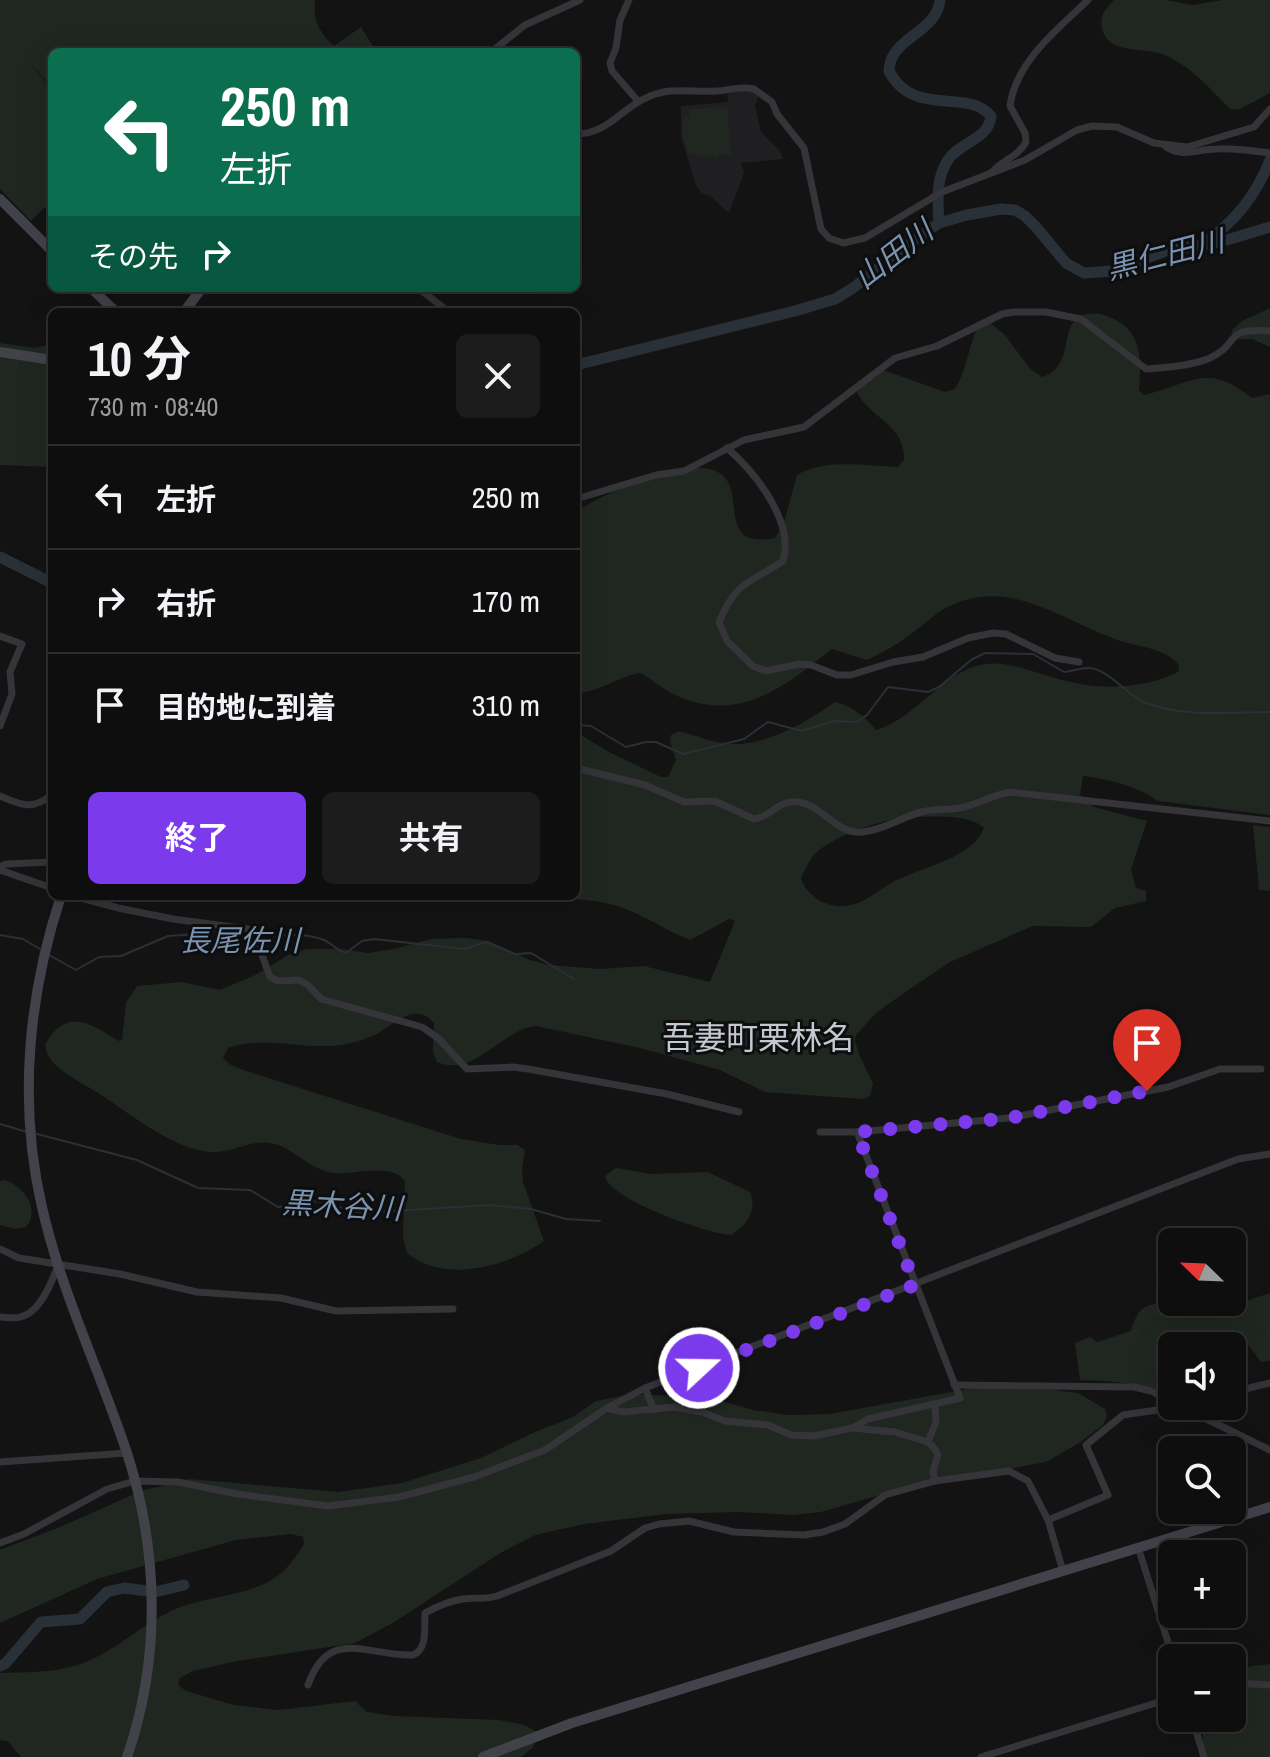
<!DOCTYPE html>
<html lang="ja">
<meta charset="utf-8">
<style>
body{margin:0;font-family:"Archivo Narrow","Noto Sans JP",sans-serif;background:#1c1c1d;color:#f1f3f6;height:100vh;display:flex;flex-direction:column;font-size:30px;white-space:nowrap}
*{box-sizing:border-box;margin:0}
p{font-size:26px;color:#9b9c9e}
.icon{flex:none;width:44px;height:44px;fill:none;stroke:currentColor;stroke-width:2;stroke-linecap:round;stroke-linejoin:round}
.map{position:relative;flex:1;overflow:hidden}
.panel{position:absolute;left:48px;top:308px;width:532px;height:592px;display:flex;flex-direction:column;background:#0e0e0f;border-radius:12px;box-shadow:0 8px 32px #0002,0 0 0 2px #2e2e2f}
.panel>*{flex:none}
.top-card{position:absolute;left:48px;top:48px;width:532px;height:244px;border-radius:12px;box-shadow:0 8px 32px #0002,0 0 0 2px #2e2e2f;background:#0b6e4f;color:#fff;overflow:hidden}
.needle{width:52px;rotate:293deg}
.controls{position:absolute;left:1158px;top:1228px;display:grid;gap:16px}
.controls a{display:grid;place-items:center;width:88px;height:88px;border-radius:12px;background:#0e0e0f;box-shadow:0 8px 32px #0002,0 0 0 2px #2e2e2f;font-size:40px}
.pin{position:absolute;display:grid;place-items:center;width:68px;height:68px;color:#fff;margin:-82px -34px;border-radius:50% 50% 50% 0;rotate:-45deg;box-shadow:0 0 8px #0007}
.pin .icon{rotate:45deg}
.me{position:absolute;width:88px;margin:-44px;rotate:69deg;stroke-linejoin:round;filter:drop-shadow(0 0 6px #0008)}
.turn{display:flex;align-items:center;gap:28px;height:168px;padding:0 40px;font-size:36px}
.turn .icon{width:104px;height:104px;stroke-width:2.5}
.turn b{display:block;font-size:56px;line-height:68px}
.then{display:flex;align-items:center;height:76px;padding:0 40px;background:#0003;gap:16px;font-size:30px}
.round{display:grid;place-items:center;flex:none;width:84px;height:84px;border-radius:12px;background:#1c1c1d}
.head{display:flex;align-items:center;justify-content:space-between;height:136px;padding:0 40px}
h1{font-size:48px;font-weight:700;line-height:60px}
.cta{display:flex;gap:16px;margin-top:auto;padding:16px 40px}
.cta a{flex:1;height:92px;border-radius:12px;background:#7c3aed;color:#fff;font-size:32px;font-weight:700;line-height:92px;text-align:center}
.cta a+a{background:#1c1c1d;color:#f1f3f6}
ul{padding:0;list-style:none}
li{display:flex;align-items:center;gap:24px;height:104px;padding:0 40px;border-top:2px solid #2e2e2f}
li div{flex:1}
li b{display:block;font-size:30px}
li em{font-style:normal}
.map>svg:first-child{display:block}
.built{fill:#1f1f21}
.green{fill:#1f2720;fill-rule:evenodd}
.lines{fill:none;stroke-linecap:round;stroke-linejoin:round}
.stream{stroke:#293038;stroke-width:2}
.river{stroke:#293038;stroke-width:11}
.street{stroke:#343439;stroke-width:7}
.secondary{stroke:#42434a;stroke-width:10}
.route{stroke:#7c3aed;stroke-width:14;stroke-dasharray:0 25.2}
.labels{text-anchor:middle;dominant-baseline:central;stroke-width:6;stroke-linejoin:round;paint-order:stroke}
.water-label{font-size:30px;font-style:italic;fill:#7a93b1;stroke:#0e0e0f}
.quarter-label{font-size:32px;fill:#c5c7d1;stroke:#0e0e0f}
</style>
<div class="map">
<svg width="1270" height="1757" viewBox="0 0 1270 1757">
<rect width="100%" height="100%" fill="#131314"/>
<path class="built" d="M750 91 760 94 755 105 761 132 780 151 783 159 741 163 744 173 729 213 710 196 701 193 695 183 681 136V106L728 102 727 92Z"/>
<g class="green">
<path d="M0 0H315C313 21 319 32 334 46L361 27 374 48 372 52H52V87L26 59 52 89V206L43 209 31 221 0 189Z"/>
<path d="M1114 0H1165L1192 5 1222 0H1270V93L1238 110 1230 109C1210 89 1193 68 1167 56 1147 46 1107 56 1102 28 1099 16 1106 8 1114 0Z"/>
<path d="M727 107 731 155 719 154 718 158 689 154 683 136V119L689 117V109Z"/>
<path d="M1270 308V347L1252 339H1238L1232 335V330L1242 321Z"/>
<path d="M1100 314C1141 325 1142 353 1139 390L1144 395C1192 383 1208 362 1252 398L1270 394V815L1158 801C1137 786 1108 779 1083 776L1080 795 1094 807 1147 821 1131 869 1136 888 1146 891V901L1115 908 1091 927 1033 926 950 962 907 991 877 1012 856 1035 855 1041 859 1054 873 1084 870 1096 863 1099 765 1092 720 1070 640 1048 536 1026C502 1029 475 1078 437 1062L433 1052 434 1023C415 1000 393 1026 375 1035 368 1038 359 1041 351 1043 311 1053 268 1034 228 1048L223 1058 229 1064 243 1070 461 1139 499 1145H517L525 1150 522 1169 523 1182 544 1241C507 1267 444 1284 407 1253L403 1238 405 1181C391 1162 356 1175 335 1173 310 1171 294 1147 270 1143 250 1140 235 1152 216 1152 178 1154 128 1112 98 1093 83 1083 59 1073 49 1057 47 1055 46 1048 45 1045 66 1007 89 1022 119 1041L122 1040 126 1003 137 986 182 982 220 990 255 975 292 953 307 949H340L368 953 394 949 431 939 466 938 488 941 530 960 549 965 600 969 644 966 710 982 735 921 729 919 690 940C664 930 643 914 617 906 578 894 516 900 474 899L462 896H576V732L609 752 661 777H668L676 760 670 741 671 735 679 731C697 736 717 744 735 744 770 744 808 721 835 702 853 706 865 717 876 730 918 718 941 671 985 664 1007 661 1031 671 1052 677 1092 690 1140 691 1178 672L1179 665C1163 646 1134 647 1112 638 1057 617 1005 575 944 609 932 616 921 627 910 635 896 645 882 653 867 660L832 649C783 688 736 726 671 693 660 687 651 678 640 673 617 677 600 692 576 693V511C605 494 690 452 721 474 747 493 715 549 775 538L783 526 797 475C825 458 866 466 898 467L904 460C905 425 873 420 857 393L861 382 883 370 945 392 955 389C967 370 968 347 978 326L989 322 1005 335 1030 369 1042 377C1075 367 1059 325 1081 316 1086 313 1094 314 1100 314ZM901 818C923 817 968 812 984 828 981 834 978 840 973 844 952 862 919 869 895 881 881 888 866 902 851 905 830 910 807 898 801 878 805 871 808 862 813 856 830 837 876 822 901 818Z"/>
<path d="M0 343 35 348 52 344V467L0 465Z"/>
<path d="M1253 825 1270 827V891L1259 890Z"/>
<path d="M616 1168 651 1174 708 1172 750 1192C757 1210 748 1225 731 1235 708 1234 608 1199 605 1176Z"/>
<path d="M4 1180C23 1185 41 1209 26 1227L14 1229 0 1225V1181Z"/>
<path d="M1270 1293V1361L1261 1362 1246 1342 1218 1346H1172L1170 1355 1172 1399C1139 1382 1116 1381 1080 1380L1075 1343 1090 1337 1097 1342 1131 1331C1139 1304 1145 1306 1172 1300V1302H1208L1210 1306 1219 1310Z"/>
<path d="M973 1388H1037L1078 1393 1105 1409 1107 1416 1103 1425 1079 1443 1046 1462 905 1488 821 1512 792 1515 740 1512 666 1514 584 1524 535 1535 502 1552 391 1624 355 1643 237 1661 193 1671 180 1678 178 1685 186 1691 234 1705 278 1710 355 1701 367 1712 395 1716 499 1720 525 1725 540 1734 532 1748 521 1757H21L8 1741 0 1740V1673C24 1672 50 1673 74 1666 110 1656 138 1627 171 1611 204 1595 245 1598 276 1577 288 1569 297 1555 304 1544L303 1537 291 1534 236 1540 97 1579 0 1623V1550L60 1527 141 1491 189 1479 338 1492 402 1483 481 1458 535 1432 573 1417 596 1401 632 1394 710 1398 753 1410 789 1415 830 1414Z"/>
<path d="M1270 1664V1757H1203V1718H1232V1674L1252 1666Z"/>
</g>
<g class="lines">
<g class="stream">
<path d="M576 725 591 726 626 747 646 742H656L683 754 744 739 768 722 802 731 834 721 857 722 867 715 888 687 928 692 939 687 971 660 985 653 1033 654 1064 672C1072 671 1081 668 1089 668 1107 668 1128 696 1146 703 1185 718 1230 712 1270 712"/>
<path d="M0 935 23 939 40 949"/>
<path d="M260 938C282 935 302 932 324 940 333 944 337 951 346 953L362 941 374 939 464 949 487 942 515 954 531 953 574 979"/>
<path d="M49 955 76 970 99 957 121 956 168 936 198 934 216 940H254"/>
<path d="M0 1124 27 1132"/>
<path d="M37 1134 137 1160 198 1188 250 1190 278 1207 317 1201 360 1213 490 1205 531 1209 566 1219 600 1221"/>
</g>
<g class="river">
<path d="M939 223C938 202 935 180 948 160 959 142 989 140 991 116 966 87 914 119 889 71 889 38 937 33 940 0"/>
<path d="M1204 243C1236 221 1256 195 1270 160"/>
<path d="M576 365 795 311 835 299 853 288 913 241 939 223 967 215 1001 209 1015 210 1025 216 1036 227 1066 263 1084 273 1113 271 1165 251 1220 242 1270 227"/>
<path d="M0 557 52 583"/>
<path d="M0 1666 5 1664 41 1622 80 1619 107 1592 124 1588 155 1592 184 1585"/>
</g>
<g class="street">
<path d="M629 0 620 20 616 48 610 63 612 71 638 101"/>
<path d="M491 52 525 25 580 0"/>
<path d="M576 134C608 134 621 108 648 97 671 86 693 93 717 91 729 90 742 86 754 89L772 102 777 114 804 148 821 229 829 238 843 243 865 238 942 192 1025 160 1077 130 1092 126 1117 127 1154 143 1187 147 1254 127 1270 109"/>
<path d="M1166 147C1184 158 1197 149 1217 149 1234 148 1253 151 1270 153"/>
<path d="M992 172C1002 160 1018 157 1026 142L1025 133 1010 106C1016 61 1057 30 1088 0"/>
<path d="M418 288 449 312"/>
<path d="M727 448C755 472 795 522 783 561 749 584 737 580 719 622L727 641 753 666 766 671 799 664 811 665 837 675H851L893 662 923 657 968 638 993 633 1006 634 1055 658 1079 662"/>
<path d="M576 499 656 475 684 471 744 440 804 427 895 358 937 346 1002 314 1014 312H1046L1081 319 1146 369C1163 368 1194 365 1210 358 1241 344 1222 327 1270 331"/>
<path d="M0 636 22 644 10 672 12 694 0 726"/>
<path d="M576 768 645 785 684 802 715 801 754 819C771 817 779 799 798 802 823 805 836 835 863 832 884 830 902 817 921 812 935 808 950 811 964 807 980 803 993 795 1010 792L1270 821"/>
<path d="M0 796C20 805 34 811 52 794"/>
<path d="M0 867 6 864 52 862"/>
<path d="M0 870 52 888"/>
<path d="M74 896 118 908 173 919 248 929 254 933 270 977 278 981 299 980 308 985 321 999 422 1027 438 1038 467 1069 513 1067 528 1069 667 1094 739 1112"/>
<path d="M820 1132H857L1009 1118 1168 1087 1220 1069H1261"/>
<path d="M0 1249 19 1258 120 1274 197 1292 281 1298 336 1311 453 1309"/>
<path d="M0 1317C6 1317 14 1319 20 1317 40 1313 52 1282 58 1265"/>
<path d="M954 1385 1134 1387 1151 1391 1172 1402"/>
<path d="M645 1388 654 1410"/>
<path d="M1232 1389 1241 1390 1270 1383"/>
<path d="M1182 1407 1270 1450"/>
<path d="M607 1408 623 1412 674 1407 702 1412 725 1421 768 1425 791 1435 814 1436 852 1428 895 1432 928 1442 935 1449 938 1455 933 1471 935 1481"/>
<path d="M852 1428 868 1419 960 1398 857 1132"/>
<path d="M928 1442 936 1422 935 1405"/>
<path d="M0 1462 127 1453"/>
<path d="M1048 1520 1108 1495 1086 1445 1123 1415 1184 1406"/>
<path d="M0 1543 24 1534 107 1489 135 1481 178 1482 237 1494 328 1506 399 1497 474 1477 545 1450 607 1408 645 1388 1238 1159 1270 1154"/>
<path d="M1138 1547 1173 1658"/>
<path d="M1232 1683 1270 1685"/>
<path d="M308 1685C329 1625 369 1657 413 1655 428 1649 424 1628 425 1613 436 1607 449 1601 463 1599 475 1597 485 1600 497 1596L611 1551 645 1528 659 1524 689 1521 734 1532 804 1535 823 1532 845 1524 885 1495 935 1481 1009 1471 1028 1481 1048 1520 1063 1571"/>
<path d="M1192 1718 1204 1757"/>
<path d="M981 1757 1172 1698"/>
</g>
<g class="secondary">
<path d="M0 199 52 251"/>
<path d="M91 288 116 312"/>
<path d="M184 312 202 288"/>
<path d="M0 352 52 360"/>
<path d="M61 896C28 996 18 1104 42 1207 61 1292 100 1371 127 1453 159 1552 161 1659 127 1757"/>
<path d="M483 1757 572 1723 1270 1507"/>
</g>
</g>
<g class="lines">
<path class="route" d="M699 1368 915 1285 857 1132 1009 1118 1147 1091"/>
</g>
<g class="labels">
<g class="water-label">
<text transform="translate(893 254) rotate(-38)">山田川</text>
<text transform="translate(1165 254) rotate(-14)">黒仁田川</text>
<text x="240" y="940">長尾佐川</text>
<text transform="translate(342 1205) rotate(3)">黒木谷川</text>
</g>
<g class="quarter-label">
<text x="758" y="1037">吾妻町栗林名</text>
</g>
</g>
</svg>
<div class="controls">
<a><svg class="needle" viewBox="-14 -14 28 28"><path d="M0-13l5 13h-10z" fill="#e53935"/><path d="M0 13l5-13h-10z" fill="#9b9c9e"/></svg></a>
<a><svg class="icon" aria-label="sound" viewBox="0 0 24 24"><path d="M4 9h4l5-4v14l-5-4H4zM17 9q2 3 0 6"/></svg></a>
<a><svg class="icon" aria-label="search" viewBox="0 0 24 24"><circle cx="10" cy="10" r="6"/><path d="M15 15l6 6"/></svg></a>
<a>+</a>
<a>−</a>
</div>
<div class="pin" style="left:1147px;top:1091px;background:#d93025"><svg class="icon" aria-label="arrive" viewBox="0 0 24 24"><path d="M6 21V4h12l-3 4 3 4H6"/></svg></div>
<svg class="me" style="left:699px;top:1368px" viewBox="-20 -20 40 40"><circle r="17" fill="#7c3aed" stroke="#fff" stroke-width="3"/><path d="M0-11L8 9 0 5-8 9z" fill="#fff"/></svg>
<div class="top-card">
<div class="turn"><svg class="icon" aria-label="left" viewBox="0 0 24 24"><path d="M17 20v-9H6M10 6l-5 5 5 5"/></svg><div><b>250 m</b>左折</div></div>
<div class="then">その先<svg class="icon" aria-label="right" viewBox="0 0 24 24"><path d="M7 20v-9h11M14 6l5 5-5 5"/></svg></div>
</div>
<section class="panel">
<div class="head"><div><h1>10 分</h1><p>730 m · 08:40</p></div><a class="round"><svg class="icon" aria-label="close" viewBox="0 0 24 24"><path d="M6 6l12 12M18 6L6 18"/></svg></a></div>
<ul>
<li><svg class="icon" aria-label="left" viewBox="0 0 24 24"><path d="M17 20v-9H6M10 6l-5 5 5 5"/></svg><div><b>左折</b></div><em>250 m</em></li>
<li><svg class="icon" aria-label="right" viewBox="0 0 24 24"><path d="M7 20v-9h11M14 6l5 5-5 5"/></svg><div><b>右折</b></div><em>170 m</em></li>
<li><svg class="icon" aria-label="arrive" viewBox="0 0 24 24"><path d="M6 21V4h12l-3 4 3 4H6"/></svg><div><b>目的地に到着</b></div><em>310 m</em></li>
</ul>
<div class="cta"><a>終了</a><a>共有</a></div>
</section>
</div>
